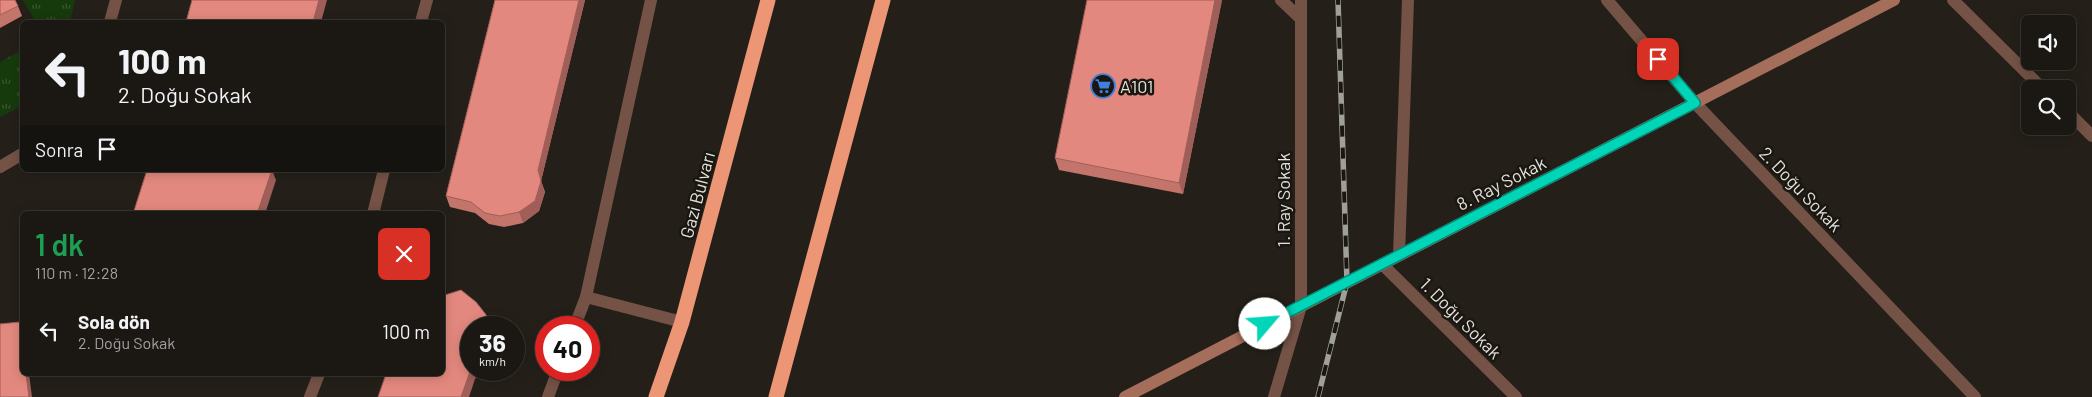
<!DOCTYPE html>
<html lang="tr">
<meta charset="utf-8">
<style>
body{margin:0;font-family:Barlow,sans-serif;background:#282521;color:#f1f3f6;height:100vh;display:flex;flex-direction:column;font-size:19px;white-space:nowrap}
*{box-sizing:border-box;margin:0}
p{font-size:16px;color:#a0a0a0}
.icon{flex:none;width:28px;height:28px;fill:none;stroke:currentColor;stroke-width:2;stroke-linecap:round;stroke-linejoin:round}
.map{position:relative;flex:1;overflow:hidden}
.details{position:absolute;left:20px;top:211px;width:425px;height:165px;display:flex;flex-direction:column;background:#1b1813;border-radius:8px;box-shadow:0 2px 12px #0003,0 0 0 1px #393733}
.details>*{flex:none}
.top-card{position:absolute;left:20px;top:20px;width:425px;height:152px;border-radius:8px;box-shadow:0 2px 12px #0003,0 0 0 1px #393733;background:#1b1813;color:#f1f3f6;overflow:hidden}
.controls{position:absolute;left:2021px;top:15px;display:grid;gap:10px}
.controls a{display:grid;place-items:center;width:55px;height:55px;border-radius:8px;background:#1b1813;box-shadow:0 2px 12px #0003,0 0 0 1px #393733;font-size:25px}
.speed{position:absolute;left:460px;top:316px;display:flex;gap:10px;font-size:25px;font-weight:700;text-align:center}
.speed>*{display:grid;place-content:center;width:65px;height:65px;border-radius:50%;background:#1b1813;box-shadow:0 2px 12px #0003,0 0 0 1px #393733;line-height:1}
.speed small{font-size:12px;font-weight:400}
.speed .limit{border:8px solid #d22;background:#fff;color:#111}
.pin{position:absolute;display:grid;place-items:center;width:42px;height:42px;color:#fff;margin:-21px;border-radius:10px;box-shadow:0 2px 8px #0006}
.me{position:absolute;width:55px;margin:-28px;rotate:63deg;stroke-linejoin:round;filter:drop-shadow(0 0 4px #0008)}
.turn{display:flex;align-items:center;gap:18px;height:105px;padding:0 15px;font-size:22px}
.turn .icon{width:65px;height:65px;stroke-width:2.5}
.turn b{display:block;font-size:35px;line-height:42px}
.then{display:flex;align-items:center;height:48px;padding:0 15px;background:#0003;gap:10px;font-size:19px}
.round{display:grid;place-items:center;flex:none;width:52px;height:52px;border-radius:8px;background:#282521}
.headline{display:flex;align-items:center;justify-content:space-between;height:85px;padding:0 15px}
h1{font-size:30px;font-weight:600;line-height:38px;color:#1e9e55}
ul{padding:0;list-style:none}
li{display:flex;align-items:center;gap:15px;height:70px;padding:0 15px}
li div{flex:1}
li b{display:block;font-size:19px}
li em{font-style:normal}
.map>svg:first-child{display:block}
.grass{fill:url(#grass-tufts)}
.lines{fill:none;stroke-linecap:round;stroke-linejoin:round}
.street{stroke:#755246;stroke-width:12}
.secondary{stroke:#a56e5a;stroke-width:12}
.highway{stroke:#ec9676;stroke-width:15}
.rail-casing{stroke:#a19f9a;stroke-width:5.5}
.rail{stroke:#1a1710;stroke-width:4;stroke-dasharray:11;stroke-linecap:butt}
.wall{fill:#c3756c}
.shaded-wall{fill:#9f5f58}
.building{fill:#e3887e;stroke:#9f5f58}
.route-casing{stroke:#008a77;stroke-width:12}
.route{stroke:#00d5b7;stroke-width:9}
.labels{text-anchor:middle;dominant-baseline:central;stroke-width:5;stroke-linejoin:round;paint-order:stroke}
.poi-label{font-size:18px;fill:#e4e2de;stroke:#1a1710;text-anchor:start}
.street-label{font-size:18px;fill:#e4e2de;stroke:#1a1710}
</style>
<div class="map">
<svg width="2092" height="397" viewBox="0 0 2092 397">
<defs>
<pattern id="grass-tufts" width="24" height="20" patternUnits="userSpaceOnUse" patternTransform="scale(1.25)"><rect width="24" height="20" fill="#173a0d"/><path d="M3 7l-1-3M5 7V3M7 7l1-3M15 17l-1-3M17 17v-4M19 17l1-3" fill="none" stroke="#395630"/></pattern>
</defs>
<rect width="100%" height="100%" fill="#242019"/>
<g class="grass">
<path d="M23 0H75L70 22H36Z"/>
<path d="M22 50V106L0 117V62Z"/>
</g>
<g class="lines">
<g class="street">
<path d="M1281 0 1301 19"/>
<path d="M1607 0 1695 103 1975 397"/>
<path d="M1953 0 2043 89"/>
<path d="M110 22 116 0"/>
<path d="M421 22 427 0"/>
<path d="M2068 112 2092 136"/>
<path d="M0 167 22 154"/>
<path d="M373 214 384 170"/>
<path d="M1399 255 1408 0"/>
<path d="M1382 264 1516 397"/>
<path d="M586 297 682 322"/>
<path d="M574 328 586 297 651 0"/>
<path d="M310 397 319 374"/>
<path d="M548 397 558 370"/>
<path d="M1274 397 1301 306V0"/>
</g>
<path class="secondary" d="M1125 397 1894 0"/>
<g class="highway">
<path d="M656 397 682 322 768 0"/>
<path d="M776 397 883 0"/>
</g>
<g class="rail-casing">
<path id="rail" d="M1318 397 1347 282 1338 0"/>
</g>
<use href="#rail" class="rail"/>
</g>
<g class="wall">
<path d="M0 0 18 6 22 16 0 28Z"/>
<path d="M495 0H585L541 181 545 192 539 211 523 223 504 227 489 224 475 213 450 207 446 196Z"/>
<path d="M1222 0 1183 194 1059 170 1055 158Z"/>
</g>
<g class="shaded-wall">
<path d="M319 0H327L321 22H313Z"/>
<path d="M579 0H585L541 181 545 192 539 211 523 223 519 212 538 170Z"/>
<path d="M1215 0H1222L1183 194 1179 183Z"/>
<path d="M272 170 276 180 265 214H257Z"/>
<path d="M487 316 491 328H488Z"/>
<path d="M20 322 22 329V345Z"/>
<path d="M471 369V370H481L475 379 469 397H461Z"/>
<path d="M26 374H29L32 397H29Z"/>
</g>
<g class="building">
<path d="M0 0H15L18 6 0 15Z"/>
<path d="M192 0H319L313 22H186Z"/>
<path d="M495 0H579L538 170 541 181 535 201 519 212 500 216 485 213 471 202 446 196Z"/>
<path d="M1087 0H1215L1179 183 1055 158Z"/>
<path d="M147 170H272L257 214H133Z"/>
<path d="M461 290 476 302 487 316 488 328H471V369L461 397H378L386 374H442V296Z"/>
<path d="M20 322 22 345V374H26L29 397H0V324Z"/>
</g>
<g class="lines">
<g class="route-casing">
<path id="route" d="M1265 324 1695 103 1658 59"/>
</g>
<use href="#route" class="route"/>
</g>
<defs>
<g id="supermarket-ring" transform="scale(1.25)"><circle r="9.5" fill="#1a1710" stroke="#3f7fe0" stroke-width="1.5"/><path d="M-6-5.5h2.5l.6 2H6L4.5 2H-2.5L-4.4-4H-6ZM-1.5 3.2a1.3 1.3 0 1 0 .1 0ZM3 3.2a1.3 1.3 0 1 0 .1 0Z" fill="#3f7fe0"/></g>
</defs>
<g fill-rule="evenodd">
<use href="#supermarket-ring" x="1103" y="86"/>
</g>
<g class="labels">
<g class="poi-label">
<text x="1120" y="86">A101</text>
</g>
<g class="street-label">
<text transform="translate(1501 183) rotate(-27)">8. Ray Sokak</text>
<text transform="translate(1801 189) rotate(46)">2. Doğu Sokak</text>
<text transform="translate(697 195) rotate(-75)">Gazi Bulvarı</text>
<text transform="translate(1283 200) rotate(-90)">1. Ray Sokak</text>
<text transform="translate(1461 318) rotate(45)">1. Doğu Sokak</text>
</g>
</g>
</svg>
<div class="controls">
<a><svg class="icon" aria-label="sound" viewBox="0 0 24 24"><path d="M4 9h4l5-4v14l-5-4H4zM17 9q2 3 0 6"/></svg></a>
<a><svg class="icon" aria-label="search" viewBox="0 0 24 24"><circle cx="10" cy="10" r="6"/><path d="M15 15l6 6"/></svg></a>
</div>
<div class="speed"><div>36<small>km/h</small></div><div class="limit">40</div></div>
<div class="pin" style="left:1658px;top:59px;background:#d93025"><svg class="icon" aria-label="arrive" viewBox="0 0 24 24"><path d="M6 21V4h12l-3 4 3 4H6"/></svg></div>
<svg class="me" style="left:1265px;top:324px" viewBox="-20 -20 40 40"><circle r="19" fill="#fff"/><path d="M0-13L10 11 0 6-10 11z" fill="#00d5b7"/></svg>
<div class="top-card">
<div class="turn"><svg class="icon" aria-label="left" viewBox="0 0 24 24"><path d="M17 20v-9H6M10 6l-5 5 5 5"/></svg><div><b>100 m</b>2. Doğu Sokak</div></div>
<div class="then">Sonra<svg class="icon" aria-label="arrive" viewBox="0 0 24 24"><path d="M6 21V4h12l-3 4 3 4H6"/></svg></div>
</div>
<section class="details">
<div class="headline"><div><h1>1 dk</h1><p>110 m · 12:28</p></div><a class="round" style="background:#d93025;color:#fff"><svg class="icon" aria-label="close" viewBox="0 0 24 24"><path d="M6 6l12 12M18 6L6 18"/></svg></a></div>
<ul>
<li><svg class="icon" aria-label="left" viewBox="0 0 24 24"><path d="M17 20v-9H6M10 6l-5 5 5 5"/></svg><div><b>Sola dön</b><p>2. Doğu Sokak</p></div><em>100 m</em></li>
</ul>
</section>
</div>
